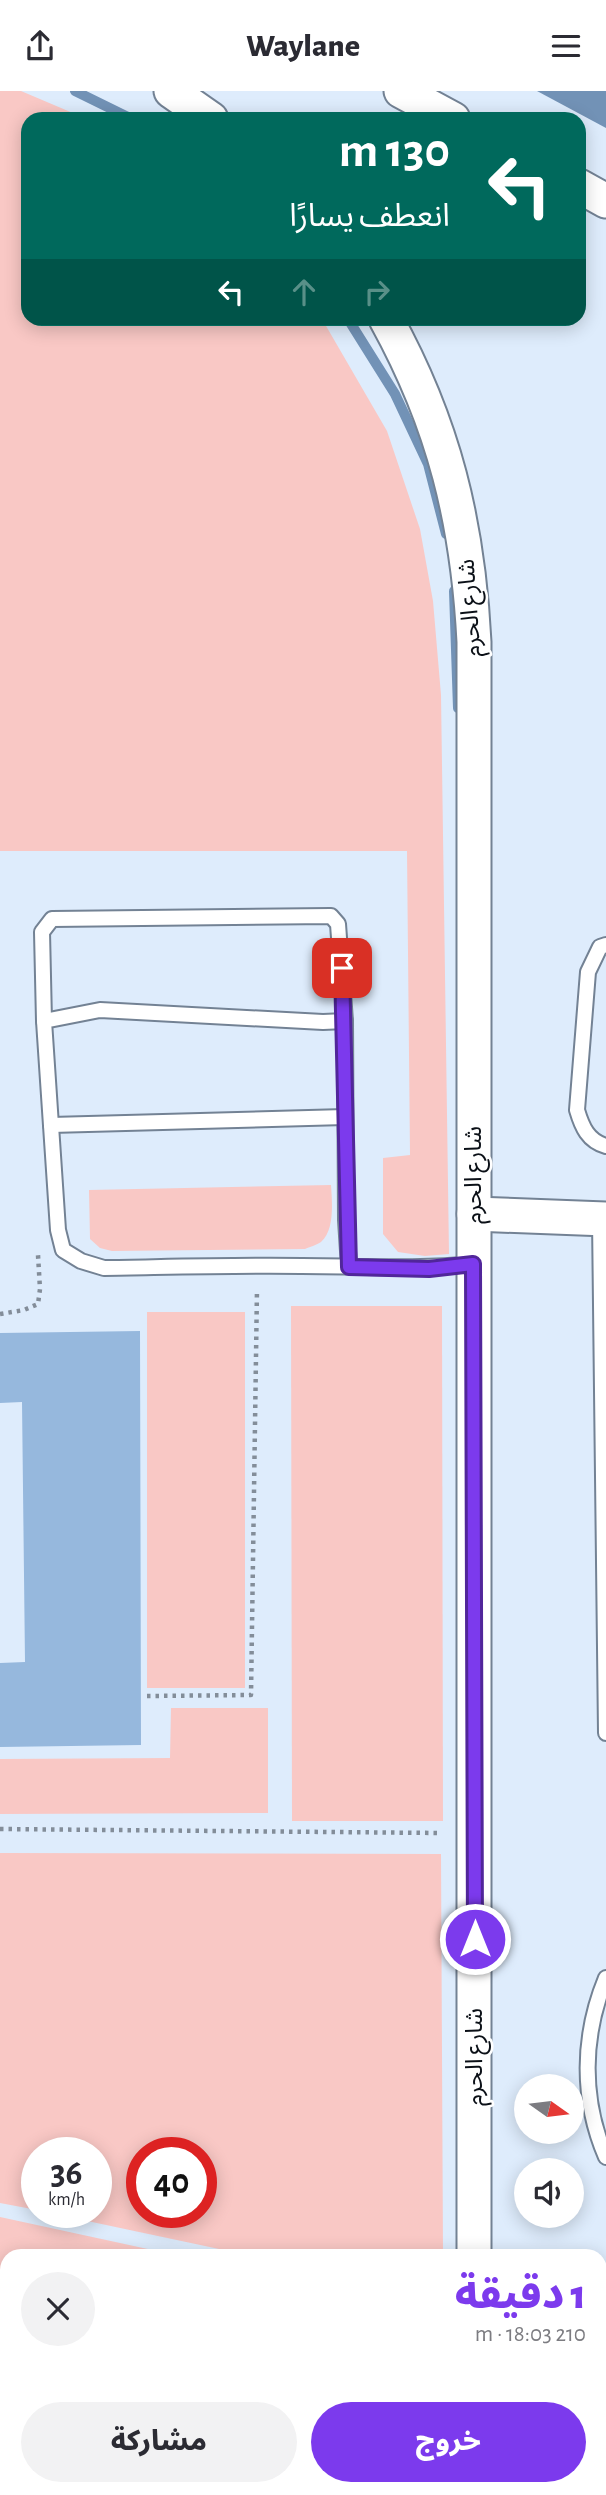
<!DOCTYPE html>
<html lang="ar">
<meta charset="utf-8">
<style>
body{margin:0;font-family:"Alegreya Sans","Noto Sans Arabic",sans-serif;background:#f2f2f3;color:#2b2b33;direction:rtl;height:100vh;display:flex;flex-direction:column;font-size:26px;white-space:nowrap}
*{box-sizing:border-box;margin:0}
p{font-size:23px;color:#7c7c81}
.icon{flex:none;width:38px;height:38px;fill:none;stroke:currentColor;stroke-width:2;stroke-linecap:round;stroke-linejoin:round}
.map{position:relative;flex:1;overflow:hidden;direction:ltr}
.side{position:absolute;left:0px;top:2158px;width:607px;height:247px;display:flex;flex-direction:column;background:#fff;border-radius:21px 21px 0 0;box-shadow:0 4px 18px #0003;direction:rtl}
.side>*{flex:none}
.top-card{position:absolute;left:21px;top:21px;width:565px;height:214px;border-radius:21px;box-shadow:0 4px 18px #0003;direction:rtl;background:#00695c;color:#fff;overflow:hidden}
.needle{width:46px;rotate:104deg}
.fabs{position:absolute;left:514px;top:1983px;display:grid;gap:14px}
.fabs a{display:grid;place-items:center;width:70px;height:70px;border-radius:50%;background:#fff;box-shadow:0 4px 18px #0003;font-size:35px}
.speed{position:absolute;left:21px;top:2046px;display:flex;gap:14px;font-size:35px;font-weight:700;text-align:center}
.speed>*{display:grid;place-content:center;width:91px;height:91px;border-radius:50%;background:#fff;box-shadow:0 4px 18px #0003;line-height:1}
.speed small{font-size:18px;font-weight:400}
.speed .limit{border:10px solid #d22;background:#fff;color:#111}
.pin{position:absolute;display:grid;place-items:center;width:60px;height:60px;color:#fff;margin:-30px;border-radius:14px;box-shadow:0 4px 10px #0006}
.me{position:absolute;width:77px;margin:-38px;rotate:0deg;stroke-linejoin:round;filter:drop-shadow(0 0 5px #0008)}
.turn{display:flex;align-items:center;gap:24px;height:147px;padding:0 21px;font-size:32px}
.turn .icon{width:91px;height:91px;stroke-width:2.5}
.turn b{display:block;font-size:49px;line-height:60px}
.lanes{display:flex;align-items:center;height:66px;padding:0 21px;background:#0003;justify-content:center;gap:35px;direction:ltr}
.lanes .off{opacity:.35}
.round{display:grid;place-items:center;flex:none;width:74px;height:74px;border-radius:37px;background:#f2f2f3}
.overview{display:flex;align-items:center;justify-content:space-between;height:119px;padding:0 21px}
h1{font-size:42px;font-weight:800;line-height:52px;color:#7c3aed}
.button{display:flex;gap:14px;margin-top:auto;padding:14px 21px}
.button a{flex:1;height:80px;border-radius:42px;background:#7c3aed;color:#fff;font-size:28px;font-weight:800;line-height:80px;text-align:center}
.button a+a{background:#f2f2f3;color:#2b2b33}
header{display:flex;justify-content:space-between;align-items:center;height:91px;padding:0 21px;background:#fff;font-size:32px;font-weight:800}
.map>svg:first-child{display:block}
.green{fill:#f9c8c5;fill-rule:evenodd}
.water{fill:#7292b6}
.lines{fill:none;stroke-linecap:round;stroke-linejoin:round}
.stream{stroke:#7292b6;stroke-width:10}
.building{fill:#96b8dd}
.service-casing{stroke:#738294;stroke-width:18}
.tertiary-casing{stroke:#738294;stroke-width:37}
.path{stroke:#838d99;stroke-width:4.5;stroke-dasharray:3.5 5;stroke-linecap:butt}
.service{stroke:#fff;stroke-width:14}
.tertiary{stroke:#fff;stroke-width:33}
.route-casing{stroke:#51269a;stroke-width:18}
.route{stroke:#7c3aed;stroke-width:12}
.labels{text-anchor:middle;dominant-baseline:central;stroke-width:5;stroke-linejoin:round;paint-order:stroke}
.street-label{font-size:24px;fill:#0b1017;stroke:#fff}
</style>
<header><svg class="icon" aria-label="menu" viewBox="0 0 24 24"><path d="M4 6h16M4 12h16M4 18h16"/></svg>Waylane<svg class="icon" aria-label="share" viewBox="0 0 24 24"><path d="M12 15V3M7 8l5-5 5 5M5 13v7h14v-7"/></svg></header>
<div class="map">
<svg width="606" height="2404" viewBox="0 0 606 2404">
<rect width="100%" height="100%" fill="#deecfc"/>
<g class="green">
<path d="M0 0H21L87 28H28V228H322L387 340 420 438 433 510 441 604 449 1163 425 1165 398 1161 383 1143V1067L410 1064 407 760H0Z"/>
<path d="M331 1094C332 1110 335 1139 321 1151 317 1154 309 1156 305 1158L112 1160 100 1157 90 1148 89 1099Z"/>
<path d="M291 1215H442L443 1730H292Z"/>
<rect x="147" y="1221" width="98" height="376"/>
<path d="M171 1617H268V1722L0 1723V1668L170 1667Z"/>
<path d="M0 1762 441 1763 443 2162 436 2165H252L45 2121H96V2062H37V2119L0 2112ZM142 2062H201V2121H142Z"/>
<path d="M0 2126 180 2165H7V2398H431L430 2404H0Z"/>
</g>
<path class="water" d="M537 0H606V37Z"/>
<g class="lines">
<g class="stream">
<path d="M75 0 132 28"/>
<path d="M348 228 395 303 428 373 446 443"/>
<path d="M454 500 458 617"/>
</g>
</g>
<path class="building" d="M140 1240 141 1654 0 1656V1572L25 1571 22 1311 0 1312V1242Z"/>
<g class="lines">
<g class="service-casing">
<g id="service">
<path d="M606 854 600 856 588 881 577 1019C582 1036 588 1050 606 1055"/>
<path d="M44 930 42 841 52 828 331 825 338 833 345 930"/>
<path d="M51 1034 345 1026"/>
<path d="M600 1128 606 1642"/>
<path d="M349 1176 346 1129 345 930 323 931 100 919 44 930 58 1139 63 1159 81 1170 104 1177C170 1176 236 1174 302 1175 360 1175 416 1179 473 1173"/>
<path d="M606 1887C582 1945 581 2008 606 2066"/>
<path d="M600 2288 606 2232"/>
<path d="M585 2404 586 2398"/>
</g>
</g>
<g class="tertiary-casing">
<g id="tertiary">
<path d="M171 0 211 28"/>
<path d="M401 0 453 28"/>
<path d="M579 95 606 110"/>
<path d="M386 228C444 333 468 432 474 551V2165"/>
<path d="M474 1123 606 1128"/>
<path d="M465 2404 466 2398"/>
</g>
</g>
<g class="path">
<path d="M0 1223 24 1219 38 1213 40 1198 38 1164"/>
<path d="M147 1605 251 1604 257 1198"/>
<path d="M0 1738 440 1742"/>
</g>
<use href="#service" class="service"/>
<use href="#tertiary" class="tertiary"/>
</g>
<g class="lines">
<g class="route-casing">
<path id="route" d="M342 877 349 1176 429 1178 473 1173 475 1848"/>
</g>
<use href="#route" class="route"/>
</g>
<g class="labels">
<g class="street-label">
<text transform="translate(470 517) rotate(-94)">شارع الحرم</text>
<text transform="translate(474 1084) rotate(-90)">شارع الحرم</text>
<text transform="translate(475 1966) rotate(-90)">شارع الحرم</text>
</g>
</g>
</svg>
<div class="fabs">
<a><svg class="needle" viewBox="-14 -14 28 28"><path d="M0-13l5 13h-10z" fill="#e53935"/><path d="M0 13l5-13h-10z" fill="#7c7c81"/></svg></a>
<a><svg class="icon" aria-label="sound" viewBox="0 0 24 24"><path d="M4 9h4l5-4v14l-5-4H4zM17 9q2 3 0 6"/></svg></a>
</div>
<div class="speed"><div>36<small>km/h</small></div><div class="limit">40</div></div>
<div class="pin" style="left:342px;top:877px;background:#d93025"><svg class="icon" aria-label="arrive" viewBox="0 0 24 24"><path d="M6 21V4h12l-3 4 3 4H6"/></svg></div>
<svg class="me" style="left:475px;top:1848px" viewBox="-20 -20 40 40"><circle r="17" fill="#7c3aed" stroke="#fff" stroke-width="3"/><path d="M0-11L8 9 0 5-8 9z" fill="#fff"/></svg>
<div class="top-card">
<div class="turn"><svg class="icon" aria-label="left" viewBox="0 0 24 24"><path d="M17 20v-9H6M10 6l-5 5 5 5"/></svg><div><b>130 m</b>انعطف يسارًا</div></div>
<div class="lanes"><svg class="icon" aria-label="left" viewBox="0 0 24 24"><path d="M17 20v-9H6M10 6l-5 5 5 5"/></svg><svg class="icon off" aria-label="ahead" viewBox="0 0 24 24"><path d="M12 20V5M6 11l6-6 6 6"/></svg><svg class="icon off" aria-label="right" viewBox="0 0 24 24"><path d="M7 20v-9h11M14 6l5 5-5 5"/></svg></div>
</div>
<section class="side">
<div class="overview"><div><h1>1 دقيقة</h1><p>210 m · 18:03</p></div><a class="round"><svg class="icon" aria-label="close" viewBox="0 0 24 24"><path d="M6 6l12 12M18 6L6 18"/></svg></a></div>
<div class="button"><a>خروج</a><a>مشاركة</a></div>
</section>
</div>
